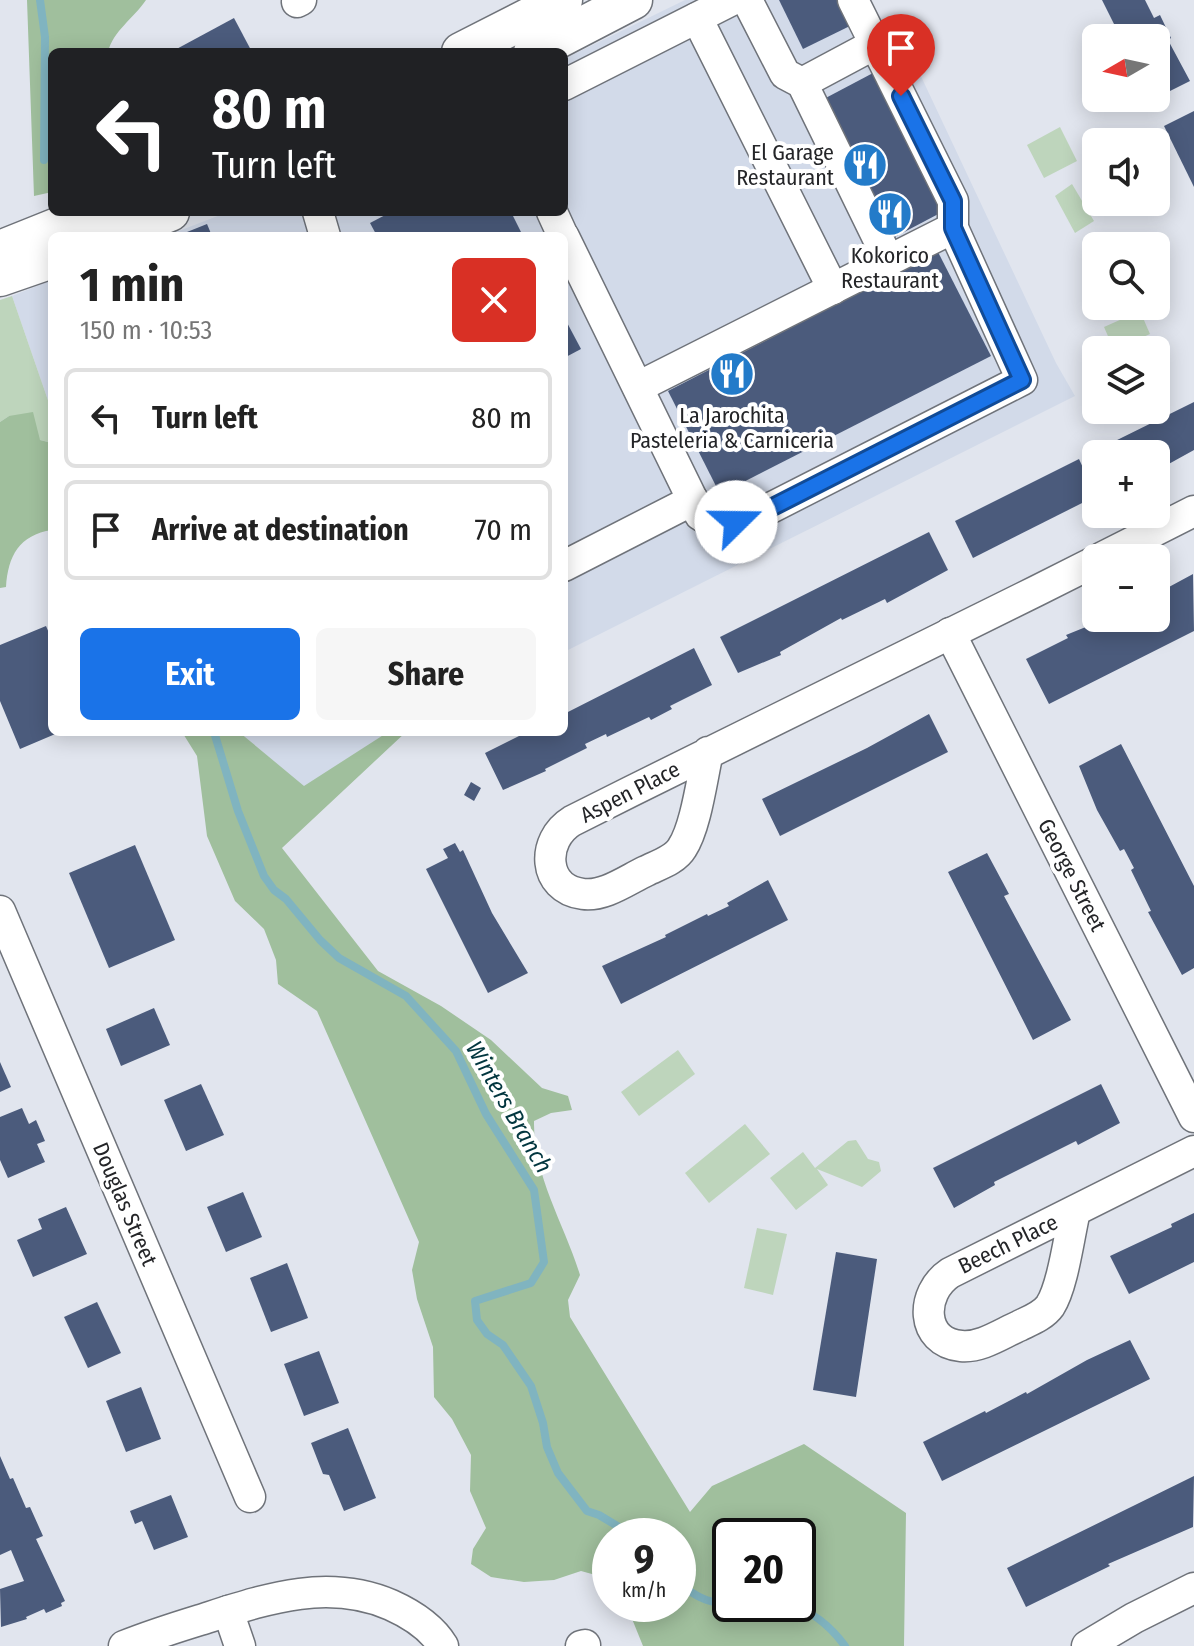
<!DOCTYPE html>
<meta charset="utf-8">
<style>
body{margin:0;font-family:"Fira Sans Condensed",sans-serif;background:#f6f6f6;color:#222;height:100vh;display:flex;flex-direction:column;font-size:30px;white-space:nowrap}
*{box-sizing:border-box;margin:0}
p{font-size:26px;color:#767676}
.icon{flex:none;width:44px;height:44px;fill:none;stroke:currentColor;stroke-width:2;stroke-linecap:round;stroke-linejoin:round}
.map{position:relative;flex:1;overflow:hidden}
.drawer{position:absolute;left:48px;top:232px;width:520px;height:504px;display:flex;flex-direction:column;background:#fff;border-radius:12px;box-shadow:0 4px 20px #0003}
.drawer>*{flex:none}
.banner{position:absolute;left:48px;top:48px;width:520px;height:168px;border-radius:12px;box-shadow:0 4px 20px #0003;background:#202124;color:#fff;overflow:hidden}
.needle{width:52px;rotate:261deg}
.fabs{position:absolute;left:1082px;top:24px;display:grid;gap:16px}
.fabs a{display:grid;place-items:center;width:88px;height:88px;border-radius:12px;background:#fff;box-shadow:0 4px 20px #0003;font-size:40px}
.speed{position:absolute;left:592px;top:1518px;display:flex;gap:16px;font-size:40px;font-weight:700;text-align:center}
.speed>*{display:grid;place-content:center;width:104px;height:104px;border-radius:50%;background:#fff;box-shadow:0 4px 20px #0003;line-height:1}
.speed small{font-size:20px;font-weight:400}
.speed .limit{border:4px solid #111;border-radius:12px;background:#fff;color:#111}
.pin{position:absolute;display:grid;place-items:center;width:68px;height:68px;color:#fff;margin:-82px -34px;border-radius:50% 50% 50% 0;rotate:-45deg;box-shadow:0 0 8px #0007}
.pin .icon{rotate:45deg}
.me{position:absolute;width:88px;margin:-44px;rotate:68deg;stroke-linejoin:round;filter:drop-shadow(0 0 6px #0008)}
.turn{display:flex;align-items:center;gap:28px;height:168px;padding:0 32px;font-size:36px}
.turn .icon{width:104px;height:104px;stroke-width:2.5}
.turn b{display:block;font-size:56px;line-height:68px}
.round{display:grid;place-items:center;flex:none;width:84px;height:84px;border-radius:12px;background:#f6f6f6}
.summary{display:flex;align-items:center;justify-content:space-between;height:136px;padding:0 32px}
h1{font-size:48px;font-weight:700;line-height:60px}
.primary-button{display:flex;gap:16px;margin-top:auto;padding:16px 32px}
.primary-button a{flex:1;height:92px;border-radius:12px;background:#1a73e8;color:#fff;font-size:32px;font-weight:700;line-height:92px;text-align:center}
.primary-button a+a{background:#f6f6f6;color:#222}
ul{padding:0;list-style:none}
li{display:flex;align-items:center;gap:24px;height:100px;margin:0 16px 12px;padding:0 16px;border:4px solid #e0e0e0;border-radius:12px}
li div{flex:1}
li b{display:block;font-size:30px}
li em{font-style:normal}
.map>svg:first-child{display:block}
.built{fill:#d2dae9}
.green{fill:#bed5bc}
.forest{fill:#a0bf9d;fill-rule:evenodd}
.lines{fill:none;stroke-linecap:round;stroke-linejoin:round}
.stream{stroke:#80b4c0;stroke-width:8}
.building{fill:#4b5b7c}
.minor-casing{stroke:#6f737a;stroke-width:33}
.major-casing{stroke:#6f737a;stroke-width:41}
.minor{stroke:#fff;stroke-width:30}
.major{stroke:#fff;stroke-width:38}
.route-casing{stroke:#114b97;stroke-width:20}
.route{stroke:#1a73e8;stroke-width:14}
.labels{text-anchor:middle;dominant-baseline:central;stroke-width:8;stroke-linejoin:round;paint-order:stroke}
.poi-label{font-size:22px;fill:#242528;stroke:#fff}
.street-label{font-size:22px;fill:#242528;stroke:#fff}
.water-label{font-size:24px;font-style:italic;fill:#02363f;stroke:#fff}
</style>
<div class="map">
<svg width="1194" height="1646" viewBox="0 0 1194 1646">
<rect width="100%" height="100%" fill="#e1e5ee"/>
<g class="built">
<path d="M685 0H870L898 59 910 53 1056 363 1075 396 564 652V236H166L228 212H564V59Z"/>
<path d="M52 280V412L12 296Z"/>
<path d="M239 732H388L304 787Z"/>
</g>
<g class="green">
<path d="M1060 127 1077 161 1044 178 1027 145Z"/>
<path d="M1072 184 1094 221 1075 233 1055 196Z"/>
<path d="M12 296 52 412V443L40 440 9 416 0 422V300Z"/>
<path d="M1140 311 1150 334 1114 350 1104 327Z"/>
<path d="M678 1050 695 1074 639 1116 621 1092Z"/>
<path d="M745 1124 770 1154 709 1203 685 1173Z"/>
<path d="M856 1140 868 1159 879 1162 881 1171 862 1187 817 1169 828 1185 796 1210 770 1178 803 1152 815 1168 848 1141Z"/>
<path d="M757 1228 787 1234 773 1295 744 1288Z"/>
</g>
<g class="forest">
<path d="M27 0H146C134 18 113 31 108 52H52V192L34 196Z"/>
<path d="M33 412 40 440 52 443V530C19 535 8 556 6 587L0 588V422L9 416Z"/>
<path d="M182 732H239L304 786 388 732H406L282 848 378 971 441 1006 491 1040 542 1088 568 1096 572 1110 551 1113 534 1121C533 1176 564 1223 580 1275L568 1300 570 1317 690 1512 712 1486 804 1444 906 1513 904 1646H643L626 1604H678V1536H610V1579L581 1571 554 1580 524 1582 491 1577 471 1564 473 1549 486 1528 470 1491 471 1455 452 1419 434 1397 433 1347 417 1299 412 1270 419 1242 317 1011 278 984 276 960 264 929 235 901 207 836 197 756ZM730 1536H798V1604H730Z"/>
</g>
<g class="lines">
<g class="stream">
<path d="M40 0 45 37 44 160"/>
<path d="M214 732 238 811 264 876 274 890 286 899 320 940 339 958 406 996 456 1051 486 1114 534 1190 544 1262 531 1283 475 1301 477 1320 487 1334 503 1345 531 1386 543 1423 547 1447 558 1473 587 1511 599 1515 634 1536"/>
<path d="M678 1581C696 1599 713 1605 739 1604"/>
<path d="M788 1604C811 1610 831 1627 845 1646"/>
</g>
</g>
<g class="building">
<path d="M779 0H842L854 24 803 49Z"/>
<path d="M1102 0H1145L1154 18 1160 15 1171 38 1168 40 1190 81 1150 101 1148 98H1156V38H1121Z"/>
<path d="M234 18 252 52H171Z"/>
<path d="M873 73 944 211 891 239 820 101Z"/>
<path d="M1194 111V187L1164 126Z"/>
<path d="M391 212H511L523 236H377L370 223Z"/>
<path d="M207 224 212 236H177Z"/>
<path d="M938 252 991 356 720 494 668 391Z"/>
<path d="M564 317 581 349 564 358Z"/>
<path d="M1194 402V450L1156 471V454H1111L1107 445Z"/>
<path d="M1079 459 1096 496 973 558 955 521Z"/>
<path d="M929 532 948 570 887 603 885 599 842 620 841 618 780 652 781 655 738 673 720 637Z"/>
<path d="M1193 574 1194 631 1049 704 1026 659 1068 638 1066 635 1108 618H1156V594Z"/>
<path d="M46 626 52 640V732H60L20 749 0 701V645Z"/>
<path d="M694 648 712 685 670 706 672 709 651 720 649 717 607 737 606 734 585 744 587 748 545 769 546 771 503 790 485 753 527 732H564V714Z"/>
<path d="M929 714 948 752 780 836 762 799 867 748Z"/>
<path d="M1121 744 1194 886V968L1182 975 1148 912 1151 911 1131 870 1134 868 1124 849 1120 851 1097 810 1079 766Z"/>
<path d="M471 782 481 788 474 801 464 795Z"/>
<path d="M455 843 460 852 463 850 492 913 528 973 488 993 426 869 448 858 443 849Z"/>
<path d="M135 845 175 940 109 968 69 873Z"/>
<path d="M987 853 1009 894 1004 896 1071 1020 1033 1040 948 872Z"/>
<path d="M768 880 788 920 621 1004 602 966 666 937 665 935 707 914 708 916 729 906 727 903Z"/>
<path d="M154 1008 170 1045 121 1066 106 1029Z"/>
<path d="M0 1062 11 1087 0 1092Z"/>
<path d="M201 1084 224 1135 186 1151 164 1100Z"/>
<path d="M1101 1084 1120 1123 1078 1145 1076 1141 994 1182 995 1185 954 1208 933 1168Z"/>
<path d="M22 1108 29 1124 36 1120 45 1141 37 1144 45 1162 8 1178 0 1160V1117Z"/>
<path d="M243 1192 262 1237 226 1252 207 1207Z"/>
<path d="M66 1207 87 1254 33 1277 17 1240 42 1229 38 1219Z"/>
<path d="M1194 1213V1262L1129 1294 1110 1256 1172 1227 1171 1224Z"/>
<path d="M836 1252 877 1259 856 1397 813 1390Z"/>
<path d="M287 1263 308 1318 271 1332 250 1278Z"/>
<path d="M97 1302 121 1353 88 1368 64 1317Z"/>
<path d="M1130 1340 1150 1379 942 1481 923 1442 985 1411 986 1413 1026 1392 1027 1394 1087 1360Z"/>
<path d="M319 1351 339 1403 304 1416 284 1364Z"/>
<path d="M141 1387 161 1439 126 1452 106 1401Z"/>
<path d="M348 1428 376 1498 344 1511 329 1475 323 1474 311 1443Z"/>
<path d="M0 1456 10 1479 13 1478 26 1508 30 1507 43 1536 36 1539 65 1601 61 1603 62 1606 46 1613 44 1609 26 1617 27 1619 1 1627 0 1589 24 1581 11 1550 0 1555Z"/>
<path d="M1194 1476 1193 1527 1108 1564 1110 1566 1026 1607 1007 1568Z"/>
<path d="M171 1495 188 1537 154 1550 142 1521 135 1524 130 1511Z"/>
</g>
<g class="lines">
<g class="minor-casing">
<g id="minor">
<path d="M747 0 785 74 802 83 889 261"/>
<path d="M297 2 301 0"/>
<path d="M697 18 833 289"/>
<path d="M802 83 875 44"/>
<path d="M564 85 732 0"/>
<path d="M318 212 325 236"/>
<path d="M552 212 563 236"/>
<path d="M564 237 700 515C715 526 733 523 749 519L1022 380 953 228V201L853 0"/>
<path d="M638 387 953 228"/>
<path d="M1101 558 1194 511"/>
<path d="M564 566 693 500"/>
<path d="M950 633 1194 1117"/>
<path d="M708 752C702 778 696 827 682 848 675 860 658 865 646 871 627 880 604 897 583 894 542 889 541 840 572 821 746 733 922 649 1096 561"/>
<path d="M0 911 250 1497"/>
<path d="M1075 1211C1069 1236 1063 1286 1050 1306 1043 1316 1029 1321 1019 1326 1001 1334 981 1348 961 1346 920 1342 920 1293 950 1273L1194 1151"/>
<path d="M228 1611 240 1646"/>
<path d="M124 1646C149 1636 174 1628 200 1620 263 1600 326 1577 391 1605 411 1614 431 1626 443 1646"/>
<path d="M581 1646 585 1645"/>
<path d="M1087 1646 1134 1618 1194 1588"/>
</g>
</g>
<g class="major-casing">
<g id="major">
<path d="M461 52 563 0"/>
<path d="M533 52 633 0"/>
<path d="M111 236 170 212"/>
<path d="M0 250 95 212"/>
<path d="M0 277 52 259"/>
</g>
</g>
<use href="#minor" class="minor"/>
<use href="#major" class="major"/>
</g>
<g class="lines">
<g class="route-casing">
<path id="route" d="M736 522 749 519 1022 380 953 228V201L901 96"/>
</g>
<use href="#route" class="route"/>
</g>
<defs>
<g id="restaurant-disc" transform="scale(2.3)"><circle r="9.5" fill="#237bc9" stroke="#fff"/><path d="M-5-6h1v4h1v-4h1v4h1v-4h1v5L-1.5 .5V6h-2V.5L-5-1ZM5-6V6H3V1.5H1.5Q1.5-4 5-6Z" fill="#fff"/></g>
</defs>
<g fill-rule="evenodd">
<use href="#restaurant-disc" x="865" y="165"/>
<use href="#restaurant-disc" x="890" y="214"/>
<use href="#restaurant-disc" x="732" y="374"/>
</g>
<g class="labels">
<g class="poi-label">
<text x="834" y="152" text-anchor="end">El Garage<tspan x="834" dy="25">Restaurant</tspan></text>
<text x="890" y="255">Kokorico<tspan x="890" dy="25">Restaurant</tspan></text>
<text x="732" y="415">La Jarochita<tspan x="732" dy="25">Pasteleria &amp; Carniceria</tspan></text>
</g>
<g class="street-label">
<text transform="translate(630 792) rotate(-27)">Aspen Place</text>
<text transform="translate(1072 875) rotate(63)">George Street</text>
<text transform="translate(125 1204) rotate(67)">Douglas Street</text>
<text transform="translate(1008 1244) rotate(-26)">Beech Place</text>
</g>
<g class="water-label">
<text transform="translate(509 1107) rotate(60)">Winters Branch</text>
</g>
</g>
</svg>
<div class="fabs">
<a><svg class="needle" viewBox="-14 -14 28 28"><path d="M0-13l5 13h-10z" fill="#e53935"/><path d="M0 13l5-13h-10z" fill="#767676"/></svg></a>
<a><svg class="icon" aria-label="sound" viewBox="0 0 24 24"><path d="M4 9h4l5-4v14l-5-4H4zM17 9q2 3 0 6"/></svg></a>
<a><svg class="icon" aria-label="search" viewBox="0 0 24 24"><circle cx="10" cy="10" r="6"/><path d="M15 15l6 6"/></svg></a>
<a><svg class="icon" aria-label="layers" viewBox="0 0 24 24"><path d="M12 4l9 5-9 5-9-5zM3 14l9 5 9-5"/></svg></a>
<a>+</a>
<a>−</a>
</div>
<div class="speed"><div>9<small>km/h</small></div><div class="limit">20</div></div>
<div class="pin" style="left:901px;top:96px;background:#d93025"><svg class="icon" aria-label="arrive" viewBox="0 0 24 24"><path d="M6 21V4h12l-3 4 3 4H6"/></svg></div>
<svg class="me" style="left:736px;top:522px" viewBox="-20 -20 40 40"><circle r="19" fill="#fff"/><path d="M0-13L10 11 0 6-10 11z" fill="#1a73e8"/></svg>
<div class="banner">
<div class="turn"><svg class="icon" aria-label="left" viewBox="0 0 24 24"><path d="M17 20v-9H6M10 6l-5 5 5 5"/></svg><div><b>80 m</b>Turn left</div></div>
</div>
<section class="drawer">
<div class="summary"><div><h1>1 min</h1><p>150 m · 10:53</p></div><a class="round" style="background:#d93025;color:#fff"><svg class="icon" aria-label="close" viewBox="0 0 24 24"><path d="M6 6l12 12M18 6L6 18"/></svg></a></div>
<ul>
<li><svg class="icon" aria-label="left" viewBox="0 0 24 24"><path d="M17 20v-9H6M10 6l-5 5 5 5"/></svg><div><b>Turn left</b></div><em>80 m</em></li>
<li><svg class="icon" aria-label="arrive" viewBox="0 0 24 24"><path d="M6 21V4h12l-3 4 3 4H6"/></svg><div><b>Arrive at destination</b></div><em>70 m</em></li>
</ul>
<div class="primary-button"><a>Exit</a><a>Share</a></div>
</section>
</div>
